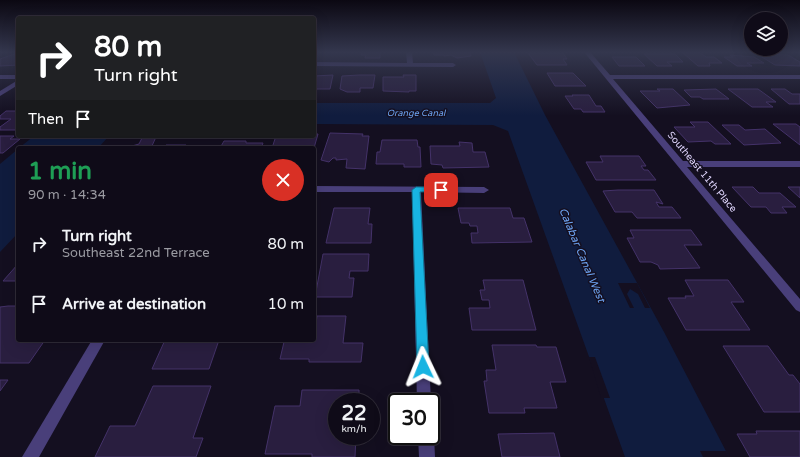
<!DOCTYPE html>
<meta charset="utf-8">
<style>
body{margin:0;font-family:"Varela Round",sans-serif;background:#1d1925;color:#f1f3f6;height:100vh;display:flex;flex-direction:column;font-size:15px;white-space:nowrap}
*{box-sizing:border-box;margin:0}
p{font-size:13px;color:#9b9ba2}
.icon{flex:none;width:22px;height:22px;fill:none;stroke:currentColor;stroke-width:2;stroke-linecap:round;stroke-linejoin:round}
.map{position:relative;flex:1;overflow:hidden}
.drawer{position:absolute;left:16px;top:146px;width:300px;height:196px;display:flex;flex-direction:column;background:#0f0b18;border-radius:4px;box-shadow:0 4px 16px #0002,0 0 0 1px #2f2b37}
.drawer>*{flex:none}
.guide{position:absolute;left:16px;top:16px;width:300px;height:122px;border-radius:4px;box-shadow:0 4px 16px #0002,0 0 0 1px #2f2b37;background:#202124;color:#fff;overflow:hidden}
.fabs{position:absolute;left:744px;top:12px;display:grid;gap:8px}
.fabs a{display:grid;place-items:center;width:44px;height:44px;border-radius:50%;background:#0f0b18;box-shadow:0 4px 16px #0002,0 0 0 1px #2f2b37;font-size:20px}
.speed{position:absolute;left:328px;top:393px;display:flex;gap:8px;font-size:20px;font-weight:700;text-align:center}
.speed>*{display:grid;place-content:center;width:52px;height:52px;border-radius:50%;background:#0f0b18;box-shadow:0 4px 16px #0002,0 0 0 1px #2f2b37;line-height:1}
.speed small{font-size:10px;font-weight:400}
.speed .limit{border:2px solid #111;border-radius:6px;background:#fff;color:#111}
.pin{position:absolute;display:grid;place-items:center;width:34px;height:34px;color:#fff;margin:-17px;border-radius:8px;box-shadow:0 2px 6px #0006}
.me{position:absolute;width:44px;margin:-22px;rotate:358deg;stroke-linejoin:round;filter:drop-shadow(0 0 3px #0008)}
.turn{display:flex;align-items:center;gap:14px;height:84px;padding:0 12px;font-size:18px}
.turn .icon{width:52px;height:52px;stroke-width:2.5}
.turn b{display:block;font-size:28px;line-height:34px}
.then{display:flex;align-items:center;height:38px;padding:0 12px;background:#0003;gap:8px;font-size:15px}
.round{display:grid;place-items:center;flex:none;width:42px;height:42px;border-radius:21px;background:#1d1925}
.head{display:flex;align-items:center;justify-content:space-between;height:68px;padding:0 12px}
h1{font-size:24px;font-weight:800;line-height:30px;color:#1e9e55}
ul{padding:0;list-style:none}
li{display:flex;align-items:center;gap:12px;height:60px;padding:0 12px}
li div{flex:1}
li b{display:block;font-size:15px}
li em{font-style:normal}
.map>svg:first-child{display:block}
.water{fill:#101c3e}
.pier{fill:#140f20}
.building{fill:#291e3f;stroke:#443269}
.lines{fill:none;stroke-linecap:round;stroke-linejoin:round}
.minor{fill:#493f7a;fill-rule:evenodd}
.route{fill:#18b4e2;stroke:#107593}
.labels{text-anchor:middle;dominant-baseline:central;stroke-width:3;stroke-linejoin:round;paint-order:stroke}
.far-water-label{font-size:9px;font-style:italic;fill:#6ca2f0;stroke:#140f20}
.street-label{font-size:10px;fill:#ddd3fa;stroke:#140f20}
.water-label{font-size:11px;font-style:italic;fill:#6ca2f0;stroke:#140f20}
</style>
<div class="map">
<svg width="800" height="457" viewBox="0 0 800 457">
<rect width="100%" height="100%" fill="#140f20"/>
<g class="water">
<path d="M480 52H514L545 115 664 332 729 457H625L508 131 493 125 314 124V103H490L496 98Z"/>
<path d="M34 136H109L98 148H19Z"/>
<path d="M18 149V233L0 252V164Z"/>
</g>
<g class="pier">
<path d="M618 283H637L650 308H645L638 294 630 289 627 294 634 308H630Z"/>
<path d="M589 357H595L610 398H601Z"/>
<path d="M700 451H726L729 457H703Z"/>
</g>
<g class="building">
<path d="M362 52H380V58H365L366 55H361Z"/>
<path d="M434 52H470L471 56 457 58 451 55 444 56V55H434Z"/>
<path d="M682 52H699L706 57H714L722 63H709L710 66H698Z"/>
<path d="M17 53 18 65 0 66V59Z"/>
<path d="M528 53H563L567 59H563L567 65H537Z"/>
<path d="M644 54H675L683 62H667L672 66H657Z"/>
<path d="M757 54 788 55 800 62V66L775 65Z"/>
<path d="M730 55 754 57 764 63H747L752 66H737L724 57H733Z"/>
<path d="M612 57H636L645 66H619Z"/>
<path d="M547 73H573L586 86H555Z"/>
<path d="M333 75 330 89H317L314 93V76Z"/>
<path d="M359 75H375L373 88H360V92H347L340 89 342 76Z"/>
<path d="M403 75H416V91H409V92L383 91V77H404Z"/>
<path d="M657 89H673L690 105 657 108 640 91H660Z"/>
<path d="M716 89 729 99H703L700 97H691L684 90Z"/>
<path d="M728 89H758L776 102H766L773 107H752Z"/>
<path d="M771 89H785L792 94H800V104H789Z"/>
<path d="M572 95H589L596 106H601L605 112H583L581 109H574L565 96H573Z"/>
<path d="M6 111H18V130H0V127L11 119H0V116Z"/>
<path d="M690 122H708L731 144H715L711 141 688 142 674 127H695Z"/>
<path d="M773 124H796L800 127V145Z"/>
<path d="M722 125H739L745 130 765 129 781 143 744 145Z"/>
<path d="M330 133 363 134 362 136H369L365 169 346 168 347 159 336 160V158H333L329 162 321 160Z"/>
<path d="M314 134H318L314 148H272L276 136H314Z"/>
<path d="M0 136H14L10 139H20L3 153H0Z"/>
<path d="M156 137 151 148H125L139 144 142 138Z"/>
<path d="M382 140H417L418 147H420L421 167H404V164H376L377 152H380Z"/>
<path d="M224 141H246V143H263L261 148H220Z"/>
<path d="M459 142 472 143 473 152H485L489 167 443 168 442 165 431 164 430 146H460Z"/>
<path d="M166 145H186L184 148H164Z"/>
<path d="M600 156H639L646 166H641L644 170H648L656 180H596L586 162H603Z"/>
<path d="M732 187H753L759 193H780L796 207H782L787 213H771L766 207H751Z"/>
<path d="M788 187H800V198Z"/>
<path d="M618 190H654L663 204 656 202 659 207H672L681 218H637L632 212H615L603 191Z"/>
<path d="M334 208H370L368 224H372L371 243H326Z"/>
<path d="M458 208H510L513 218H524L532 242 472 243 471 233H478L477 226H470L469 223H461Z"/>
<path d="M630 230H691L702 245H684L700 268 660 269 658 265 651 262H640L627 238H634Z"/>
<path d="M323 254H369L368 271H350L349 278H354L352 297H315Z"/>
<path d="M18 264V281H3Z"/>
<path d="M483 280H523L536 330H472L469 308H490L489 300H482L480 290H485Z"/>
<path d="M685 280H728L744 302H731L750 330H686L668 298H686L685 296H694Z"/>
<path d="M8 306H18V340H45L29 363H0V307Z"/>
<path d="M317 316H346L343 343H363L361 362H309V359H280L284 342 314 340Z"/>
<path d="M165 340H219L209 369H152Z"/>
<path d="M492 345H536L537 347H556L566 382H550L557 408H524L525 413H489L484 381H487L486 370H496Z"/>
<path d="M723 346H768L789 375H793L800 384V412H764Z"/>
<path d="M0 380H8L0 391Z"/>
<path d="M153 386H211L193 438H203L196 457H95L110 426H135Z"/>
<path d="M302 390H359V402H337V436H356L355 457H312V454H265L275 406H300Z"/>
<path d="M756 431H800V457H750L737 434H757Z"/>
<path d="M554 433 560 457H502L498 434Z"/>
</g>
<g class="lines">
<g class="minor">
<path d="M406 52H412L413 63H453L456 65 453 67 314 66V62L407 63Z"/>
<path d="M584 52H590L610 75H800V79H613L683 161H800V167H687L800 299V312L796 310Z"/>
<rect x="0" y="75" width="18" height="4"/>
<path d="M18 80V85L0 96V91Z"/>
<path d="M314 186 484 187 489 190 484 193 421 192 431 402H417L412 192H314Z"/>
<path d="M92 340H105L39 457H22Z"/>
<path d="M431 430 434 436 435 457H419L418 436H431Z"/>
</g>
</g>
<linearGradient id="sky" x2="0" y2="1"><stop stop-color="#0b0812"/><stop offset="0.45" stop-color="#34374e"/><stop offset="1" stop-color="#34374e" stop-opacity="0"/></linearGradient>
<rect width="800" height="116" fill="url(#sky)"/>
<path class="route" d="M441 187 445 190 444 191 420 192 429 367 427 371 423 372 418 371 417 367 412 190 416 187Z"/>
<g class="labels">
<g class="far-water-label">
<text x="416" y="113">Orange Canal</text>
</g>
<g class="street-label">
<text transform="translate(702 172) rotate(50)">Southeast 11th Place</text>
</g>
<g class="water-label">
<text transform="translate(582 255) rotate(67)">Calabar Canal West</text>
</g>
</g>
</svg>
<div class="fabs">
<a><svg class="icon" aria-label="layers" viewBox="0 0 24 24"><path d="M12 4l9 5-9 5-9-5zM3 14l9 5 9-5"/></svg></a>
</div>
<div class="speed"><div>22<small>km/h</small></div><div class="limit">30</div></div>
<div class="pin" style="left:441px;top:190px;background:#d93025"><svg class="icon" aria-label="arrive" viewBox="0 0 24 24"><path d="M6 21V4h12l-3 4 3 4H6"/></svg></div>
<svg class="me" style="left:423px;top:367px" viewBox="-20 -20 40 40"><path d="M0-17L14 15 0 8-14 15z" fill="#18b4e2" stroke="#fff" stroke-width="4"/></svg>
<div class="guide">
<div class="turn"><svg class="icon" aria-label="right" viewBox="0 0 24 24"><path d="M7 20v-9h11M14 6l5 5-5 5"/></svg><div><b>80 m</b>Turn right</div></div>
<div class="then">Then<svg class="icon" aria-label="arrive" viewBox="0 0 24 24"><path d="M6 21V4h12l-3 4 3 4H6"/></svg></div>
</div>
<section class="drawer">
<div class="head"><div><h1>1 min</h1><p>90 m · 14:34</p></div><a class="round" style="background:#d93025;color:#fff"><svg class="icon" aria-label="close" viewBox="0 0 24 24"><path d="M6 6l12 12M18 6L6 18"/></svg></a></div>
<ul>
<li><svg class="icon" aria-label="right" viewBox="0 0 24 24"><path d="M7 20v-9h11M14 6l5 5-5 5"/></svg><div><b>Turn right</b><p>Southeast 22nd Terrace</p></div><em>80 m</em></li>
<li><svg class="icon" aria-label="arrive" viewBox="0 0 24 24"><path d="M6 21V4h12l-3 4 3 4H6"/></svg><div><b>Arrive at destination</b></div><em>10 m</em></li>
</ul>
</section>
</div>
